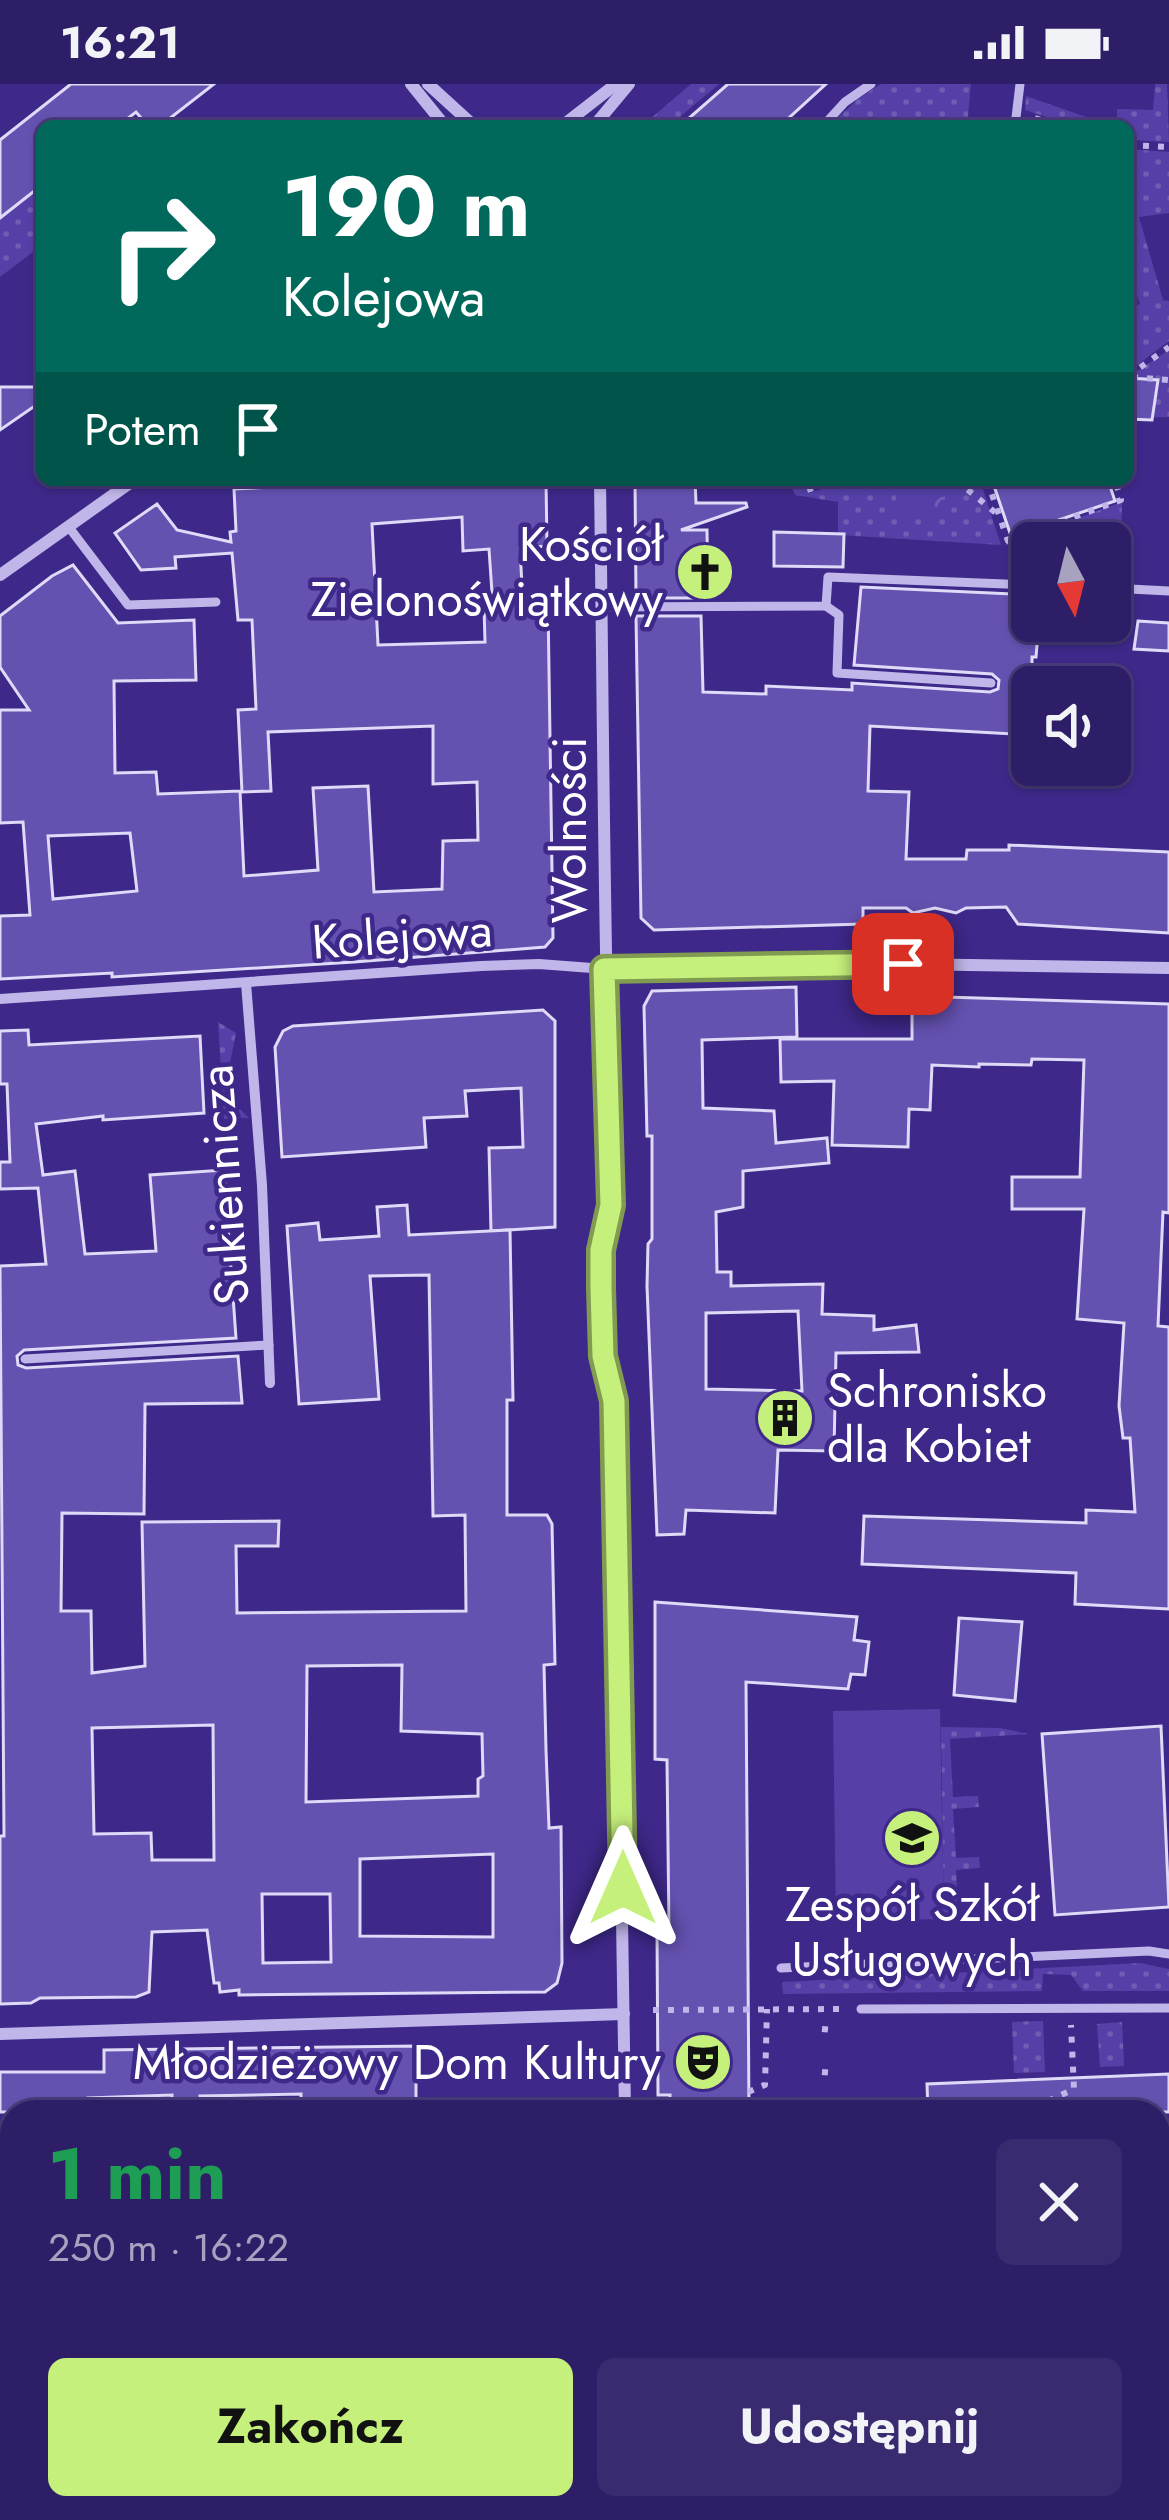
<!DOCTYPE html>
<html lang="pl">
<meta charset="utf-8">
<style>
body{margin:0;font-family:Jost,sans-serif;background:#3a2b70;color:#f1f3f6;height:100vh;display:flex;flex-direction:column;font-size:45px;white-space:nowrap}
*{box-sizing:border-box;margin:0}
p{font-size:39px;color:#a7a2c0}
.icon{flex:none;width:66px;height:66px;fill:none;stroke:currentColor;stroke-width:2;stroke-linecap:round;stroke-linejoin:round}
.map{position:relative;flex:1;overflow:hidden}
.side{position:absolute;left:0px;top:2016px;width:1170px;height:420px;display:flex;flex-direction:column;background:#2e1e67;border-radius:36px 36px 0 0;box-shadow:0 3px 9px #0004,0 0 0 3px #493c7b}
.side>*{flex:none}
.hud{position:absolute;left:36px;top:36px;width:1098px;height:366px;border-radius:18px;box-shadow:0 3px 9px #0004,0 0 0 3px #493c7b;background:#00695c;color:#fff;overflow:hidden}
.needle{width:78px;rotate:173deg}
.buttons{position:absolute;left:1011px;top:438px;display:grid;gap:24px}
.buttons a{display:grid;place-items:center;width:120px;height:120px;border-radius:18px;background:#2e1e67;box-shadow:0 3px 9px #0004,0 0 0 3px #493c7b;font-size:60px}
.pin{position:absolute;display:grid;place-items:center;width:102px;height:102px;color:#fff;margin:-51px;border-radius:24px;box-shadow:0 6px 18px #0006}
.me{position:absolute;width:132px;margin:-66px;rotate:0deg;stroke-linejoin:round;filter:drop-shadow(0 0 9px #0008)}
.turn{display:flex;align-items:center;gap:42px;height:252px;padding:0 48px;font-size:54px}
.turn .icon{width:156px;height:156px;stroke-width:2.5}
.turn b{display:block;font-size:84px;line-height:102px}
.then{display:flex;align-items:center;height:114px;padding:0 48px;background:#0003;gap:24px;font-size:45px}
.round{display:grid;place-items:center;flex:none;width:126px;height:126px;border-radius:18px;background:#3a2b70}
.summary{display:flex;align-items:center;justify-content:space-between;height:204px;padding:0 48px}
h1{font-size:72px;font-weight:700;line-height:90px;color:#1e9e55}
.action{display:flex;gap:24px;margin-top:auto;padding:24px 48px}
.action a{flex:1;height:138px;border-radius:18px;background:#c6f07c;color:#111;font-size:48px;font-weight:700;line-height:138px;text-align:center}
.action a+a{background:#3a2b70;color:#f1f3f6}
.status{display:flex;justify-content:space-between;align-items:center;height:84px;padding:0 60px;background:#2e1e67;direction:ltr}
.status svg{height:33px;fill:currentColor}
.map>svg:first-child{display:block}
.grass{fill:url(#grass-dots)}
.park{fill:url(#park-crowns)}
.pitch{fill:#5640a7}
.building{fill:#6551b0;stroke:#dfdaf7;stroke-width:3;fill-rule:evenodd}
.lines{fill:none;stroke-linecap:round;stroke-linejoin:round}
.path{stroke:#c0b6e9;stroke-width:6;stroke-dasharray:6 9;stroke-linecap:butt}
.service{stroke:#c0b6e9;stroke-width:9}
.pedestrian{stroke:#c0b6e9;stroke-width:10}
.minor{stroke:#c0b6e9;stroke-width:12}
.route-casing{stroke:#819c51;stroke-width:30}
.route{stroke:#c6f07c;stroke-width:21}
.labels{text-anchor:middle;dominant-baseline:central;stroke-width:9;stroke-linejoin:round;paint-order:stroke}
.poi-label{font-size:48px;fill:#fff;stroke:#3e2889;text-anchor:end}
.street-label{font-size:48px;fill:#fff;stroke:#3e2889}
</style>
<div class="status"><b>16:21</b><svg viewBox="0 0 49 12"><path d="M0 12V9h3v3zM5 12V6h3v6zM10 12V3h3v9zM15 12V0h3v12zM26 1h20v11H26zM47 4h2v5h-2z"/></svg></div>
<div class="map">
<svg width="1169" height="2436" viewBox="0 0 1169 2436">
<defs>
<pattern id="grass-dots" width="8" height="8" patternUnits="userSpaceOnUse" patternTransform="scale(3)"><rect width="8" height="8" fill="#5640a7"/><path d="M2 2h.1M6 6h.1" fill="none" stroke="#6f5db4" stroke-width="1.8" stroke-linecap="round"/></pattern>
<pattern id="park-crowns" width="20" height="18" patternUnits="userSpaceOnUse" patternTransform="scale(3)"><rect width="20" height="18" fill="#5640a7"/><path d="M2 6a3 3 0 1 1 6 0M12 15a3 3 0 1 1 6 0" fill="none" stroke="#6f5db4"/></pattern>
</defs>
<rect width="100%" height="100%" fill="#3e2889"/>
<g class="grass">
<path d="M691 0H719L669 42H642Z"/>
<path d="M881 0H971L967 42H829L858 15Z"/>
<path d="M1155 0H1167L1169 58 1128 56V42H1117V25L1153 26Z"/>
<path d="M1026 12 1112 42H1074L1025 26Z"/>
<path d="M1128 65 1169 68V129L1139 133 1163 216 1169 217V257L1128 288V225L1140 220 1128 186Z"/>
<path d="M42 101V161L0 193V134Z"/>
<path d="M1169 266V333L1128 334V293Z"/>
<path d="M789 396H804L809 409 851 396H980L1001 461 838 451V418L795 411Z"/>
<path d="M1122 418 1121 469 1110 468V459H1032V463L1004 461Z"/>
<path d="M218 938 236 949 224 1009 249 1034 224 1035Z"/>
<path d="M941 1643 1000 1644 1028 1650 950 1655 953 1713 978 1712 979 1723 953 1725 956 1774 979 1773 980 1784 956 1786 959 1837 944 1835Z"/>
<path d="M1140 1879 1169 1885V1907H1083L1071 1891 1043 1890 1042 1907 783 1910 782 1898Z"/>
<path d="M1043 1937 1045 1988 1014 1989 1012 1938Z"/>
<path d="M1122 1938 1124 1982 1100 1983 1097 1940Z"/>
</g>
<path class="park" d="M911 396H941L947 427 901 434 894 406 911 404Z"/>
<path class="pitch" d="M940 1625 944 1835 836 1837 833 1627Z"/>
<g class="building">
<path d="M71 0H214L160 42H148L136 28 118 42H42V101L0 134V56Z"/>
<path d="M728 0H826L780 42H680Z"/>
<path d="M1130 294 1158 296 1152 336 1128 335Z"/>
<path d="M0 303H42V317L0 346Z"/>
<path d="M352 396H546L547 462 520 464 523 521 548 520 553 854 545 863 354 878 112 893V889L0 895V832L30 831 23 738 0 739V626H29L0 583V532L52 492 73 481 118 539 194 536 196 596 114 597 115 689 156 688 158 710 240 707 244 792 318 786 313 704 368 702 374 808 442 805 443 757 478 756 477 698 433 700V642L268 648 271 707 242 708 238 626 256 625 252 536H238L232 469 175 473 176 484 141 486 115 449 157 420 177 446 231 458 230 448 236 447 234 405 352 399ZM462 433 463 467 489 465 493 523H484L485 558 378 561 372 440ZM130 749 137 807 53 815 48 752Z"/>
<path d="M635 396H695L696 419H746L747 423 681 446H707L708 514H636Z"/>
<path d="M992 396H1108L1115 417 1011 452Z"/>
<path d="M774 448 844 450 843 483 774 482Z"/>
<path d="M861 503 1032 511V537H1039L1036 573H1032V651L870 642 868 707 909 708 906 775H966L967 766H1009V761L1169 768V849L1018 840 1006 823 966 824 956 829 935 824 913 829 906 824H863V840L654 846 641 834 636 532H701L703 608 766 610V602L852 606V599L990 608 998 605 999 596 992 590 854 581Z"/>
<path d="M1138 537 1169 539V567L1134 565Z"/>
<path d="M796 903 797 953 702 956 703 1024 774 1027 776 1059 827 1054 829 1079 743 1087V1123L716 1128 717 1188H731V1202L823 1200 822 1230 874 1232V1246L916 1241 919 1268 836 1269 834 1367 778 1366 775 1429 686 1426 684 1450 657 1451 647 1202 648 1160 652 1155V1052H647L644 922 652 907ZM798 1227 802 1307 706 1305V1229Z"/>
<path d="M912 912 1169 920V1129L1163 1128 1158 1242 1169 1243V1525L1075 1520 1076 1489 862 1480 864 1432 1086 1439V1426L1135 1428 1130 1354H1123L1119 1322 1124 1239 1077 1235 1084 1125H1012V1093H1080L1084 976 1032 975 1031 981 979 980V983L932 981 930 1026 909 1025 908 1063 832 1061 834 997 781 998 780 955H912Z"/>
<path d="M543 926 555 937V1143L491 1147 489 1064 523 1063 521 1004 465 1007 467 1032 424 1034 426 1063 282 1073 275 963 283 947 293 942Z"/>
<path d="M28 946 29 961 200 952 204 1029 103 1036V1032L36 1040 43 1091 75 1087 85 1170 156 1167 150 1091 224 1086 236 1254 24 1266 17 1272 18 1281 26 1284 238 1272 242 1319 145 1320 144 1430 62 1429 61 1527H91L92 1589 145 1582 142 1438 279 1437 278 1462H236L237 1529 466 1527 465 1431 433 1432 429 1191 370 1192 379 1315 299 1320 287 1142 318 1139 320 1156 379 1152 377 1123 407 1121 409 1151 510 1146 513 1316H507V1431H547L552 1440 555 1580 544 1581 546 1666 549 1744 561 1743 562 1879 557 1899 545 1908 239 1911V1906L220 1908 219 1899H214L207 1846 152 1848 149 1908 136 1913 40 1914 31 1919 0 1920V1752H4L0 1182 46 1180 38 1104 0 1105V1078H10L7 1000H0V947ZM402 1581 401 1647 482 1650 483 1692 478 1695V1712L306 1718 307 1582ZM213 1641 214 1776H152L151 1749 94 1750 92 1644ZM493 1770V1853L360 1852V1775ZM262 1810H330L331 1878 263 1879Z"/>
<path d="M655 1518 857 1533 854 1556 869 1558 865 1591 851 1590 848 1605 746 1598 749 2028H670V2011H658L657 1845 669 1846 667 1676 655 1675Z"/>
<path d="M959 1534 1022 1538 1015 1617 954 1611Z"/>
<path d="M1161 1642 1169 1823 1055 1831 1042 1650Z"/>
<path d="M416 1962V2028H349V2015H301V2010L200 2012 201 2028H172V2011L88 2014V2028H0V1988H104V1966Z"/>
<path d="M1169 1990V2028H928L927 2000Z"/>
</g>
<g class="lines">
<g class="path">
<path d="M1035 34 1061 42"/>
<path d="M1128 61 1169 63"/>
<path d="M1128 292 1169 263"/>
<path d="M1132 293 1169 296"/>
<path d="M800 396 804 407 839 396"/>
<path d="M956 396 997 430"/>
<path d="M987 396 1008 457 1121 416 1115 396"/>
<path d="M653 1926 845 1925"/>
<path d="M822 1945 832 1946"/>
<path d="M822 1988 832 1989"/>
<path d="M748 2008 765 2001 767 1925"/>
<path d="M1048 2017 1074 2005 1071 1941"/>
</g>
<g class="service">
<path d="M823 42 845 18 871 0"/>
<path d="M1015 42 1020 0"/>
<path d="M68 442 128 521 216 518"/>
<path d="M1110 504 1169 507"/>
<path d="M826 522 839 531 837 589 991 599"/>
<path d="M602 523 826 522 828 493 1032 501"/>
<path d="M25 1275 269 1261"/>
<path d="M781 1884 1149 1867 1169 1870"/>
<path d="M861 1925 1169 1924"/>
<path d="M1158 2221H1169"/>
</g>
<g class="pedestrian">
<path d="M246 899 262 1101 270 1299"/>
<path d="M0 915 481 882 539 880 605 885"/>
</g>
<g class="minor">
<path d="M411 0 445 42"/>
<path d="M428 0 474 42"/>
<path d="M562 42 616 0"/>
<path d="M594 42 629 0"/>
<path d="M600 396C603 628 604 860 611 1091 611 1117 605 1138 601 1163 594 1210 603 1271 614 1317L625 2028"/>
<path d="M0 491 134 396"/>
<path d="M605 885 903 880 1169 884"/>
<path d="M0 1950 624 1930"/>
<path d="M639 2424 640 2436"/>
</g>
</g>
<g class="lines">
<g class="route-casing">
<path id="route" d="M623 1804 614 1317 603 1272 601 1204V1166L611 1121 604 885 903 880"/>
</g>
<use href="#route" class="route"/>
</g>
<defs>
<g id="church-disc" transform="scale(3)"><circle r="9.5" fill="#c6f07c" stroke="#3e2889"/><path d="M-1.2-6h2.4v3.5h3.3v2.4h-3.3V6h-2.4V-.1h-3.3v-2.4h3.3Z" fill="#111"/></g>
<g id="building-disc" transform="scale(3)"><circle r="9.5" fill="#c6f07c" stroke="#3e2889"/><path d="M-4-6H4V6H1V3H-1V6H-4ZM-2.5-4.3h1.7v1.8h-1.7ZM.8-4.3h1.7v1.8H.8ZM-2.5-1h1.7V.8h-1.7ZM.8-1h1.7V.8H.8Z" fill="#111"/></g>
<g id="school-disc" transform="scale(3)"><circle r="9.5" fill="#c6f07c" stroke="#3e2889"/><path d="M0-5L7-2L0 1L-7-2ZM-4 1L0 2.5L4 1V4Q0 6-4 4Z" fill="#111"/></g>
<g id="theatre-disc" transform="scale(3)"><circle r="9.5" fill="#c6f07c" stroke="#3e2889"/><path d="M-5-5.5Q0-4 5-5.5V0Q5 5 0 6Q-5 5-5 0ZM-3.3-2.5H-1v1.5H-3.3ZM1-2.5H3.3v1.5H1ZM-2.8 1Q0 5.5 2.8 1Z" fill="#111"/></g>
</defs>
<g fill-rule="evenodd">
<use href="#church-disc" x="705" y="488"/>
<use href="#building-disc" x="785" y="1334"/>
<use href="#school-disc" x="912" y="1754"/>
<use href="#theatre-disc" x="703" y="1978"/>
</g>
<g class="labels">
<g class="poi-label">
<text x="663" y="460">Kościół<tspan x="663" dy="55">Zielonoświątkowy</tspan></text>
<text x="827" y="1306" text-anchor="start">Schronisko<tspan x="827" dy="55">dla Kobiet</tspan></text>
<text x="912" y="1820" text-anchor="middle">Zespół Szkół<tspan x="912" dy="55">Usługowych</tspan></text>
<text x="661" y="1978">Młodzieżowy Dom Kultury</text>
</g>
<g class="street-label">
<text transform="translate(569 746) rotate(-90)">Wolności</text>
<text transform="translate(402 852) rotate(-4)">Kolejowa</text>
<text transform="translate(224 1101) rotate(-94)">Sukiennicza</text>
</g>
</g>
</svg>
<div class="buttons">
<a><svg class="needle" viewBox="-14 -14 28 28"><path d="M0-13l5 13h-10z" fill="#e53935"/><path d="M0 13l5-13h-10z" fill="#a7a2c0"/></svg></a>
<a><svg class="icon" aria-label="sound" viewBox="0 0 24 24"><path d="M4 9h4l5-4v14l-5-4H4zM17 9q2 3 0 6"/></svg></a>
</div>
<div class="pin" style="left:903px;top:880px;background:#d93025"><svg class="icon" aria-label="arrive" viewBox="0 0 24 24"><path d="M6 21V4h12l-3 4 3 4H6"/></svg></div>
<svg class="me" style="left:623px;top:1804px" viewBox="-20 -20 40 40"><path d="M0-17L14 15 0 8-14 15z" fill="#c6f07c" stroke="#fff" stroke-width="4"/></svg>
<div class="hud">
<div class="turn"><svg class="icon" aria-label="right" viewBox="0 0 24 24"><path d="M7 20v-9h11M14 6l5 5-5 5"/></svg><div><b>190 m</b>Kolejowa</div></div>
<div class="then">Potem<svg class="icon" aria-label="arrive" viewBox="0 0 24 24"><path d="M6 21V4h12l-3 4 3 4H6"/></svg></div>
</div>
<section class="side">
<div class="summary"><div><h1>1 min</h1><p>250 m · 16:22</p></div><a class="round"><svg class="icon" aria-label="close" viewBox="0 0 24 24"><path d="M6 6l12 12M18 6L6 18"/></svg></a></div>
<div class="action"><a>Zakończ</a><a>Udostępnij</a></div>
</section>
</div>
